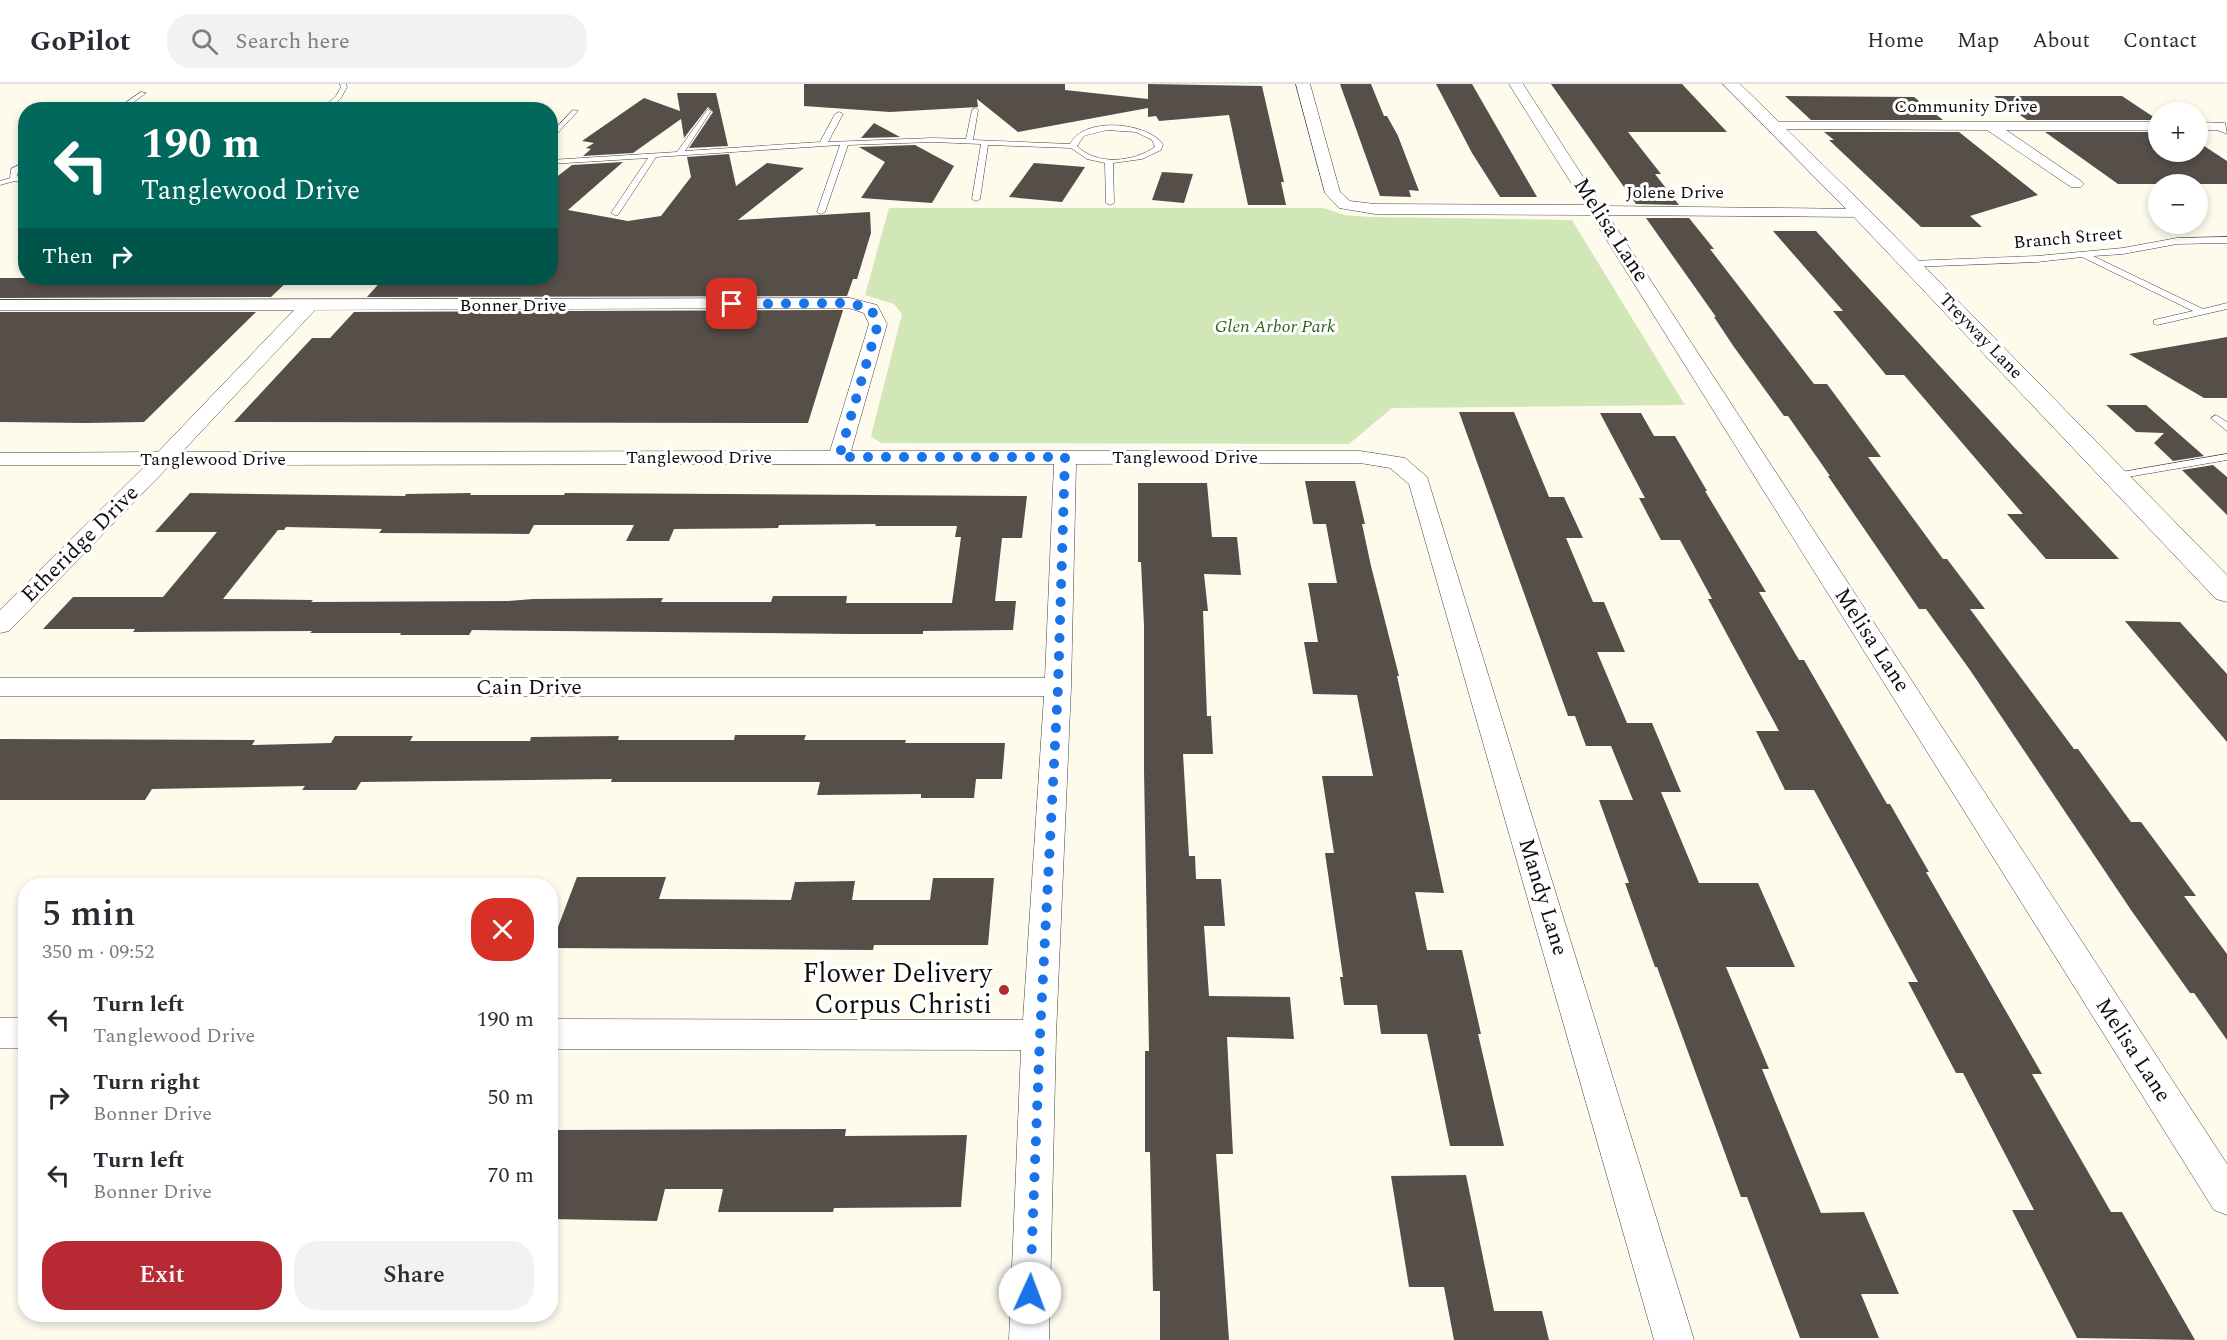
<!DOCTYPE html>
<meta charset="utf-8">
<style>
body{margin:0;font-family:Spectral,serif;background:#f2f2f3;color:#2b2b33;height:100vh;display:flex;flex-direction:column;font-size:22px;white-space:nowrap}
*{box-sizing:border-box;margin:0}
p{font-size:20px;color:#7c7c81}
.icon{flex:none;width:33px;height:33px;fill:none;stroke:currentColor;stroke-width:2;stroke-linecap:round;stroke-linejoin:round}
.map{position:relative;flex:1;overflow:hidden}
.panel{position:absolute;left:18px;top:794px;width:540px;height:444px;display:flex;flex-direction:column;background:#fff;border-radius:24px;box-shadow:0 3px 9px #0003}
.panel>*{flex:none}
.top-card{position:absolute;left:18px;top:18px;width:540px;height:183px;border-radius:24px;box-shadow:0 3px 9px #0003;background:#00695c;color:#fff;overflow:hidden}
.buttons{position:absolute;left:2148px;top:18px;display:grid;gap:12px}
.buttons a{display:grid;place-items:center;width:60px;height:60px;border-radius:50%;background:#fff;box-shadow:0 3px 9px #0003;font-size:30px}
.pin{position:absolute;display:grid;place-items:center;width:51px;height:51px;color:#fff;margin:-26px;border-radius:12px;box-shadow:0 3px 9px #0006}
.me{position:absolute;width:66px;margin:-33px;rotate:2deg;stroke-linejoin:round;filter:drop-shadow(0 0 4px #0008)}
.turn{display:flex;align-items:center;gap:21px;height:126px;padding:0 24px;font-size:27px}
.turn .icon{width:78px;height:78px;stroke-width:2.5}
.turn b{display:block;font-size:42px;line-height:51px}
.then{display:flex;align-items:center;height:57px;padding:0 24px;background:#0003;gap:12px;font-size:22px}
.round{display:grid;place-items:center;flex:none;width:63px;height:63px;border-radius:24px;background:#f2f2f3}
.overview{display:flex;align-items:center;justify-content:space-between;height:102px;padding:0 24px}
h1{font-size:36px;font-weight:600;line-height:45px}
.cta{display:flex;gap:12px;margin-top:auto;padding:12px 24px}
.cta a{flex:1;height:69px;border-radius:24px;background:#b72a34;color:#fff;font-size:24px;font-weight:600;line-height:69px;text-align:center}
.cta a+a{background:#f2f2f3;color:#2b2b33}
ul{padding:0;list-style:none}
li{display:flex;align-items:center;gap:18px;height:78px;padding:0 24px}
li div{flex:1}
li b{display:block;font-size:22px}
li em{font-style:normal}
header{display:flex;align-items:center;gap:36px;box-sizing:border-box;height:84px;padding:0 30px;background:#fff;border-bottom:2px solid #e1e1e2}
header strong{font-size:28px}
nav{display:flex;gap:33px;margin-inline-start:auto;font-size:21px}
.search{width:420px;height:54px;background:#f2f2f3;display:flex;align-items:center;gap:15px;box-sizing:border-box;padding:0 21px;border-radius:24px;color:#7c7c81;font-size:22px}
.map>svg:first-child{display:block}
.green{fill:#d1e7b8}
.building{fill:#554e49;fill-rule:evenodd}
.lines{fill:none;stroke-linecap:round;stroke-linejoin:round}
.service-casing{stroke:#404040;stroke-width:1}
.minor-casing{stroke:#404040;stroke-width:1}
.tertiary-casing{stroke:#404040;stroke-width:1}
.service{fill:#fff;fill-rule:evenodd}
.minor{fill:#fff;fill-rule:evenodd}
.tertiary{fill:#fff;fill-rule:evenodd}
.route{stroke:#1a73e8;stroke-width:10;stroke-dasharray:0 18}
.poi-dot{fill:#b72a34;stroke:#fff;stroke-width:2}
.labels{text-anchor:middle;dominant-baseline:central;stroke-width:6;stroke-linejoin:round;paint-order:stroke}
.far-street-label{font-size:18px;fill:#0d0d0d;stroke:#fff}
.far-park-label{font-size:18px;font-style:italic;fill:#2f6220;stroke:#fff}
.street-label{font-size:22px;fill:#0d0d0d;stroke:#fff}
.near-poi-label{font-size:27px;fill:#0d0d0d;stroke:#fff;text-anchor:end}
</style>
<header>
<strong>GoPilot</strong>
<div class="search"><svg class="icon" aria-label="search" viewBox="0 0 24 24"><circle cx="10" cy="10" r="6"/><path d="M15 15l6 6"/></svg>Search here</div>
<nav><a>Home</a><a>Map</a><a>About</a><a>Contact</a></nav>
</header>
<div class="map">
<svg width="2227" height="1256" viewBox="0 0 2227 1256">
<rect width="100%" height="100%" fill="#fefbed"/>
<path class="green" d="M889 124H1323L1345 131 1369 133 1572 136 1685 321 1392 324 1349 360 881 359 871 352 902 230 894 220 865 211Z"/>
<g class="building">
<path d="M804 0H1065V6L1148 15V0L1262 2 1284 98H1281L1286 121H1248L1229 31 1159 37 1156 32 1148 33V24L1018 48 977 15 978 23 890 28 804 22Z"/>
<path d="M1340 0H1371L1384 32H1387L1398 52 1419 107 1409 106 1411 113 1380 112Z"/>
<path d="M1436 0H1472L1537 113H1500L1472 69Z"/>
<path d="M1551 0H1682L1727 48H1628L1661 90H1655L1679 121 1636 120Z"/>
<path d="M677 9H716L728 62 689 64 713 28 708 23 684 54 681 35 633 69 583 72 591 65 586 64 594 59 582 57 644 14 680 27Z"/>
<path d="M1785 12 1914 13 1943 36H1811Z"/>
<path d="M1994 12H2122L2158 36H2027Z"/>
<path d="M874 39 900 53 861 54Z"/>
<path d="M1824 48H1959L2038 111 1970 132 1982 143H1921L1829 56H1834Z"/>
<path d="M2045 48H2158V68H2198V58L2227 77V100H2118Z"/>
<path d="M915 61 954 82 932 119 861 114 885 78 859 63Z"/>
<path d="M729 70 736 102 767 79 804 84 738 136 870 128 871 149 857 195H853L847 212 367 213 384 194H550V98L572 81 623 78 568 126 628 137 661 132 691 93 687 73Z"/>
<path d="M1034 79 1085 83 1062 118 1009 113Z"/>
<path d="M1162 88 1193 90 1184 119 1152 116Z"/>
<path d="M1646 134H1689L1714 165H1710L1814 300H1827L1881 373H1868L1943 475H1947L1985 525H1970L2074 665H2078L2131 738H2141L2196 812H2184L2227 870V956L2194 909H2190L2131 826 1970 586 1926 525H1919L1828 392H1830L1788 332H1784L1734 263 1714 233H1716Z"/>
<path d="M1773 147H1816L2013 362 2119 475H2046L2007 430H2023L1904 291H1886L1833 227H1843Z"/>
<path d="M0 194H291L271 213 0 214Z"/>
<path d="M843 226 808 339 234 338 312 254H330L354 228Z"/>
<path d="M0 228H256L144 338 86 339 0 338Z"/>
<path d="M2227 253V314H2204L2129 270Z"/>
<path d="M2106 321H2146L2204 372 2173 377 2154 359 2164 349 2136 348Z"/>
<path d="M1459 328H1514L1549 413H1564L1583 454H1566L1593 518H1604L1625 568H1597L1627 639H1652L1681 708H1661L1699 799H1758L1795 883H1726L1769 985H1762L1821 1129 1864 1128 1899 1210H1861L1879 1254H1800L1747 1113H1741L1657 883H1655L1625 799H1629L1599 716H1633L1611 662H1586L1575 632H1568Z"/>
<path d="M1600 329H1641L1654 352H1675L1707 407H1705L1766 508H1759L1799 576H1804L1887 720H1890L1929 788H1926L2042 990H2032L2111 1128H2122L2195 1256 2077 1254 2012 1126H2034L1963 989H1956L1908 898H1918L1814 706H1785L1756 647H1779L1708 515H1712L1680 456H1661L1639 414H1645Z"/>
<path d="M2213 381 2227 393V431L2182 386Z"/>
<path d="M1305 397H1355L1365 440H1362L1371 482 1399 592H1397L1444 809 1415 808 1427 866H1462L1481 950H1478L1504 1062H1450L1427 950H1381L1377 921H1344L1340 893H1343L1325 769H1334L1322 692H1373L1357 611 1313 610 1304 558H1318L1308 499H1337L1326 440H1313Z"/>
<path d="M1138 399H1207L1212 453H1237L1241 491 1204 490 1208 527H1203L1207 632H1211L1213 670H1183L1189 772H1195L1196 795H1221L1225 842H1204L1209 912 1290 913 1294 955 1227 953 1233 1070H1216L1229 1256H1160V1207H1153L1150 1068H1145V967H1149L1144 686V542L1141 478H1138Z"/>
<path d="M190 409 405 412 406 410 471 409 470 411H564L565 409 1027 412 1022 454H1002L995 517H1016L1013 546 923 547V550H854L472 546 469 551H400L401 549H310L312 547 133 548 135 545H43L73 513H163L217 448H155ZM876 440 875 442H957L955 453H961L952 519H846L847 512H773L771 518H661L663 514 533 515 508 517 311 518 313 516 223 515 278 446H284L286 443 382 445 379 449 529 450 534 441H634L626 457H669L674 445 778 444 779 441Z"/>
<path d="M2125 537 2180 538 2227 590V658Z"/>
<path d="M735 651H806L804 656H906L905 659H1005L1002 695H976L974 714H921V710L817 711 820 698H611L612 695 361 698 356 706H302L305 702 152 705 145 716H0V655L255 656 252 661 331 659 335 652H413L410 657H530L531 653 619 652 618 656H734Z"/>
<path d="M577 793H666L659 815 791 816 795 798 855 797 852 816H930L933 794H994L988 861H874L873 866 550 864Z"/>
<path d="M846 1045 845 1052 967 1051 961 1123 834 1124 833 1128H718L723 1105H665L657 1137 550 1135V1046Z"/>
<path d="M1466 1091 1494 1227H1542L1549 1256H1454L1444 1203H1409L1391 1092Z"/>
</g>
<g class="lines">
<g class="service-casing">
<g id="service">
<path d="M340 0H346L347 3 341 14 329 26H321L336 12 341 3Z"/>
<path d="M141 8 146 9 123 26H115Z"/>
<path d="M975 24 978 26 973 56 1070 60C1084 32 1146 38 1163 60L1161 66 1142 75 1113 79 1114 119 1110 121 1106 119 1105 79 1087 75 1071 64 988 61 980 115 976 117 972 115 981 60 933 58 848 61 825 128 821 130 817 128 840 61 656 73 618 131H615L611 129 648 74 550 80V76L677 68 708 25 711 27 685 67 820 58 835 30 839 28 843 30 828 58 933 54 966 55 972 26ZM1107 46 1136 48 1152 56 1155 63C1133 78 1097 82 1077 62L1084 52Z"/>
<path d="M573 26 578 27 550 57V50Z"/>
<path d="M26 77V83L18 88 17 92 26 95V100L15 97 0 101V97L10 94 11 85Z"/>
<path d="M2227 153V159L2177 160 2123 170 2093 172 2203 225 2227 219V225L2157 241 2154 240V236L2193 227 2082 173 2037 178 1911 183 1907 180 1911 177 2037 172 2123 164 2177 154Z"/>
<path d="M2216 331 2227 338V347L2211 334Z"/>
<path d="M2227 370V376L2116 395 2111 392 2116 389Z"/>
</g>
</g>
<g class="minor-casing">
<g id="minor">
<path d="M1296 0H1310L1340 108 1350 117 1375 120 1585 121 1509 0H1523L1602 122 1866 125 1868 128 1866 131 1860 133 1608 131 2227 1080V1131L2214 1126 1591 131 1375 130 1339 124 1325 109Z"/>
<path d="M1774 38H2158V46H2006L2081 97 2084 100 2081 103H2071L1987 46 1769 45 1767 42Z"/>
<path d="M2198 38 2225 39 2227 50 2217 46H2198Z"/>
<path d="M850 214 877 221 887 240 851 367H1360L1405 374 1427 393 1694 1256H1654L1409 400 1390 384 1360 379 1076 380 1071 603 1056 951 1049 1256H1009L1021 966 550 965V935L1023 936 1044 612H0V594H1045L1054 380 170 381 9 547 0 549V526L146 381H0V369L158 368 294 226H0V216ZM849 224 864 229 869 240 830 367 182 368 315 226Z"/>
<rect x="0" y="934" width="26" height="30"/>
</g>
</g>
<g class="tertiary-casing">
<path id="tertiary" d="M1723 0H1740L1867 124 2227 491V518L2216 515 1853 132Z"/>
</g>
<use href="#service" class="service"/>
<use href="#minor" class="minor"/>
<use href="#tertiary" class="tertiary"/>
</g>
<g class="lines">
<path class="route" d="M732 220 850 219 871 225 878 240 839 373H1065L1058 603 1040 951 1030 1209"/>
</g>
<circle class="poi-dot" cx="1004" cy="906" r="6"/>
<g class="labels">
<g class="far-street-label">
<text x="1966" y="22">Community Drive</text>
<text x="1675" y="108">Jolene Drive</text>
<text transform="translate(2068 154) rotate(-5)">Branch Street</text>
<text x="513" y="221">Bonner Drive</text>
<text transform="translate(1981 252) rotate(46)">Treyway Lane</text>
<text x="699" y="373">Tanglewood Drive</text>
<text x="1185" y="373">Tanglewood Drive</text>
<text x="213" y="375">Tanglewood Drive</text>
</g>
<g class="far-park-label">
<text x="1275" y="242">Glen Arbor Park</text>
</g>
<g class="street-label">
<text transform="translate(1611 146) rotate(57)">Melisa Lane</text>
<text transform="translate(80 460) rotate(-45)">Etheridge Drive</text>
<text transform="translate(1872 556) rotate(57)">Melisa Lane</text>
<text x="529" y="603">Cain Drive</text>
<text transform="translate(1543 813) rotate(73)">Mandy Lane</text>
<text transform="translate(2133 966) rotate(57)">Melisa Lane</text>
</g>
<g class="near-poi-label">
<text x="992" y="890">Flower Delivery<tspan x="992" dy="31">Corpus Christi</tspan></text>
</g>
</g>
</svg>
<div class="buttons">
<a>+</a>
<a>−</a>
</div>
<div class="pin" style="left:732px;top:220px;background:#d93025"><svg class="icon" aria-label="arrive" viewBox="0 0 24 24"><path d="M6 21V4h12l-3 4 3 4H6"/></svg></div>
<svg class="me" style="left:1030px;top:1209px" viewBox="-20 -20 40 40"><circle r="19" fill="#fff"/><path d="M0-13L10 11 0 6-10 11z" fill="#1a73e8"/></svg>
<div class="top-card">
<div class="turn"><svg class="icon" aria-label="left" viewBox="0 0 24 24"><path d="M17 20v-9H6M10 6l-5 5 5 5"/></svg><div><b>190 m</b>Tanglewood Drive</div></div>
<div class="then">Then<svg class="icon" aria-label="right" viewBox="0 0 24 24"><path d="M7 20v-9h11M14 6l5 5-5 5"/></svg></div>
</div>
<section class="panel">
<div class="overview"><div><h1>5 min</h1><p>350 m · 09:52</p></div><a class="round" style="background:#d93025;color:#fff"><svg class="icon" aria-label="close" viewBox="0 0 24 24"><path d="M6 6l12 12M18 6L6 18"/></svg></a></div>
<ul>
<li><svg class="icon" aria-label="left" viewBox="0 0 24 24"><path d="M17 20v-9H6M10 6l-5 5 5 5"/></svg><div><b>Turn left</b><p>Tanglewood Drive</p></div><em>190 m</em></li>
<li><svg class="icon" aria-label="right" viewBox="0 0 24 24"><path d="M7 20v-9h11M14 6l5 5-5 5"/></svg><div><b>Turn right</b><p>Bonner Drive</p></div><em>50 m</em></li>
<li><svg class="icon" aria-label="left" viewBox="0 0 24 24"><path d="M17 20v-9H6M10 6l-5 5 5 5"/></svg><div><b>Turn left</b><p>Bonner Drive</p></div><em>70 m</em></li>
</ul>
<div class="cta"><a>Exit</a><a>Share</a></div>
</section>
</div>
